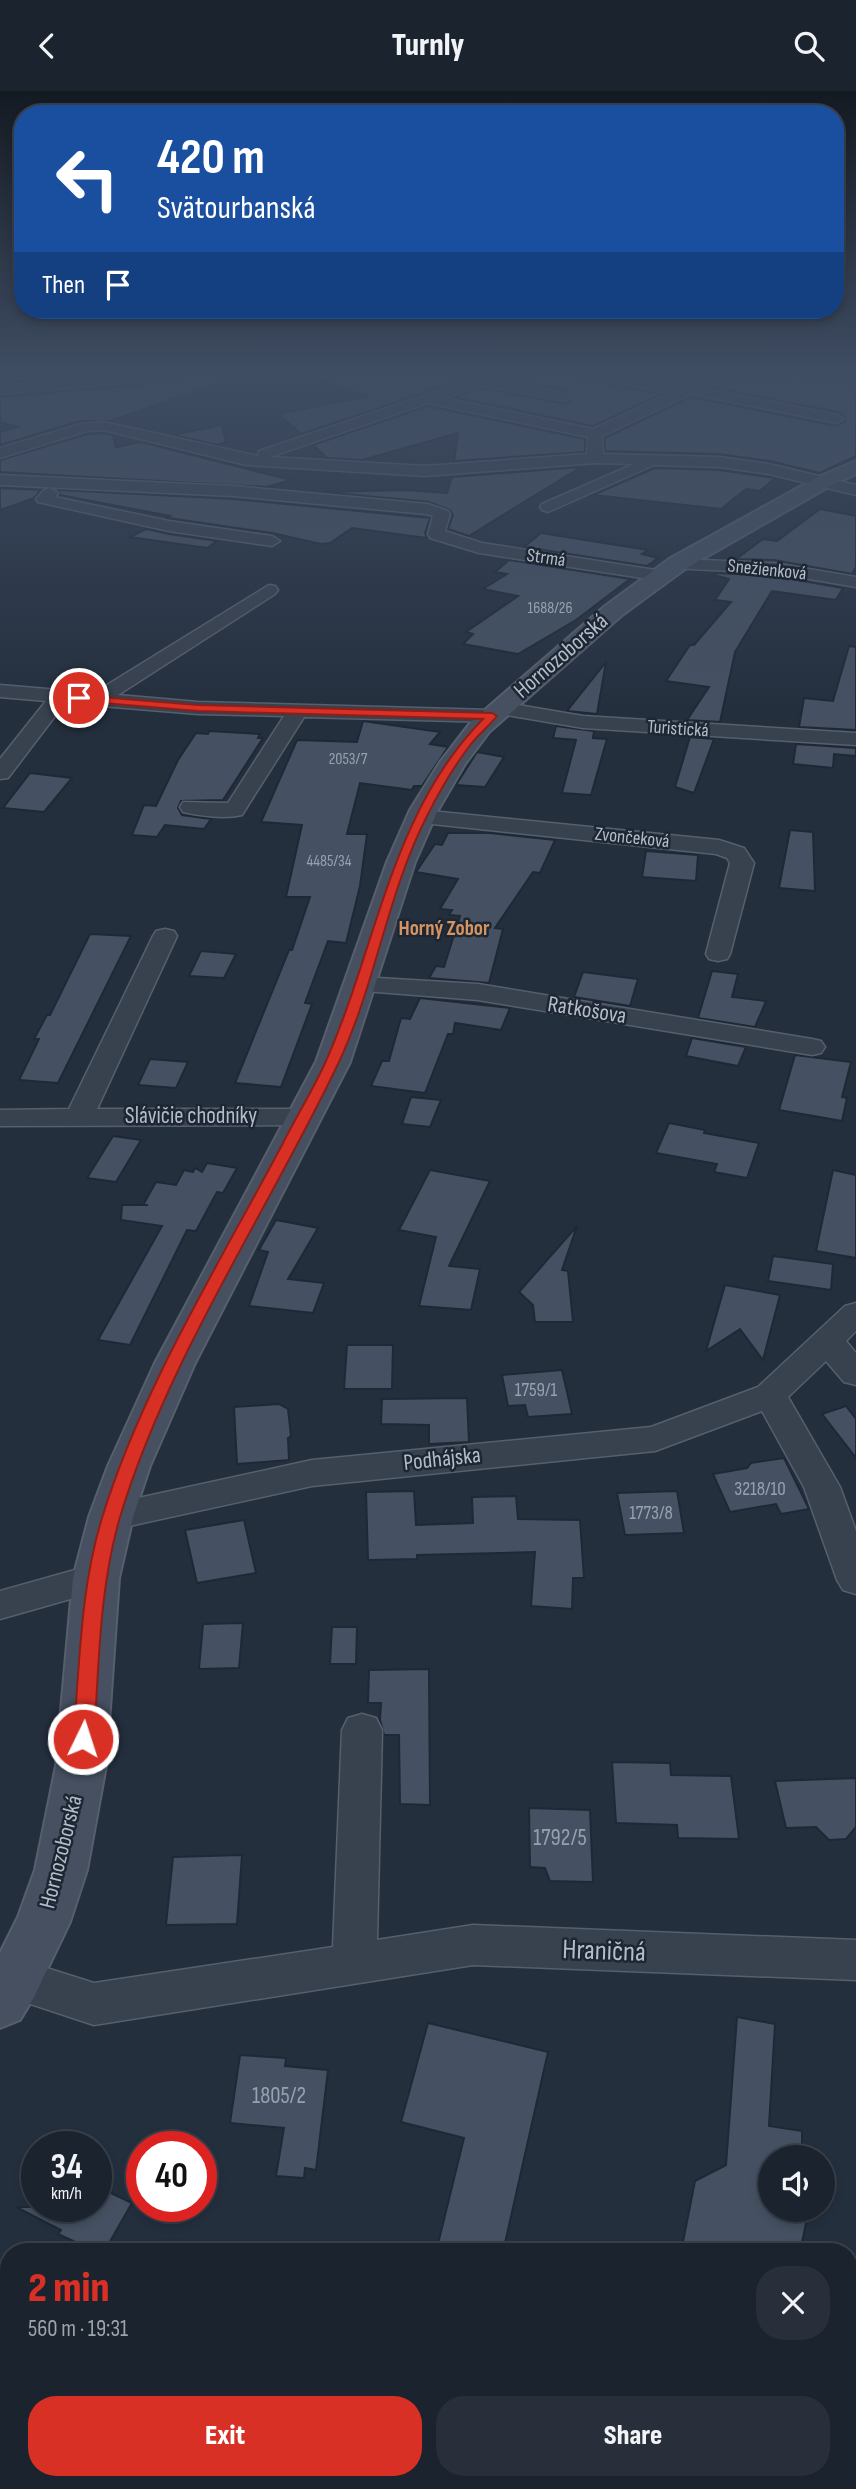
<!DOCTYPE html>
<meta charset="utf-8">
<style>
body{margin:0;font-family:"Sofia Sans Condensed",sans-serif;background:#282f3a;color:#f1f3f6;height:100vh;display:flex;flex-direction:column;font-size:26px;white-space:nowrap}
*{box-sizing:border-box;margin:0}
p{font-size:23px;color:#a0a4aa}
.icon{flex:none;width:38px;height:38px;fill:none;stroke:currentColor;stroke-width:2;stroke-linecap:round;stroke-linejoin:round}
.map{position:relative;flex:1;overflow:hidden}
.panel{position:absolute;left:0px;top:2152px;width:858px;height:247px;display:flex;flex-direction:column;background:#1b232e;border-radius:28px 28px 0 0;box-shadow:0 4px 10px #0003,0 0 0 2px #39404a}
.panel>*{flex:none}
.banner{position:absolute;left:14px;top:14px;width:830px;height:214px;border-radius:28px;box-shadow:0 4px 10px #0003,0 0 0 2px #39404a;background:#1a4fa0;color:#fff;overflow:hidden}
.fabs{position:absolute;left:758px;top:2054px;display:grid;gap:14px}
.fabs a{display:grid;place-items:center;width:77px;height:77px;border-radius:50%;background:#1b232e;box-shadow:0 4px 10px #0003,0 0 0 2px #39404a;font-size:35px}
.speed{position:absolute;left:21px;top:2040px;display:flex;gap:14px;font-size:35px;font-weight:700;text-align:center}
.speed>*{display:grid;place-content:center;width:91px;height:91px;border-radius:50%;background:#1b232e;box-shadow:0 4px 10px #0003,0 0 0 2px #39404a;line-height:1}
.speed small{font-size:18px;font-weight:400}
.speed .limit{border:10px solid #d22;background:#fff;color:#111}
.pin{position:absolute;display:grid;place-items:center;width:60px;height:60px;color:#fff;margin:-30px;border:4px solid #fff;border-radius:50%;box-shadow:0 2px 7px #0007}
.me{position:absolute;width:77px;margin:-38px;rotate:4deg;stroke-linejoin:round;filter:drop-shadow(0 0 5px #0008)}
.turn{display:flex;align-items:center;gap:24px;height:147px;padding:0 28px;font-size:32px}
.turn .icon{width:91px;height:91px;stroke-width:2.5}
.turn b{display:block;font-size:49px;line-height:60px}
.then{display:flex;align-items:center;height:66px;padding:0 28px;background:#0003;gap:14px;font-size:26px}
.round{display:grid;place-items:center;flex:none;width:74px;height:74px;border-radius:28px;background:#282f3a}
.head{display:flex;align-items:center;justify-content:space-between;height:119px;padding:0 28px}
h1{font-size:42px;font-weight:800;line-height:52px;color:#d93025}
.cta{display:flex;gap:14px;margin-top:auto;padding:14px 28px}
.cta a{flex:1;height:80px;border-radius:28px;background:#d93025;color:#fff;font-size:28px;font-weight:800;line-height:80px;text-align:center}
.cta a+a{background:#282f3a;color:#f1f3f6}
header{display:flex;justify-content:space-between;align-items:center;height:91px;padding:0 28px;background:#1b232e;font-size:32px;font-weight:800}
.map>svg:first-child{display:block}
.building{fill:#455162;stroke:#1f2835;stroke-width:2}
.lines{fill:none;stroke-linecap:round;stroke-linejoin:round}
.street-casing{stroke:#565f6c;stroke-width:3}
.secondary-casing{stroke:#565f6c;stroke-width:4}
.street{fill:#38414e;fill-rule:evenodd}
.secondary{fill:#465061;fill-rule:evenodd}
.route{fill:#d93025;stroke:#8d1f18;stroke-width:2}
.labels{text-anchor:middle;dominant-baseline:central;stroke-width:5;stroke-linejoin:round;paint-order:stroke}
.far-number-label{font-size:16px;fill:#98a1af}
.far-street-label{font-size:19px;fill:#b4bcc9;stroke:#1d2633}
.number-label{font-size:19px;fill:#98a1af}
.far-quarter-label{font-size:21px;font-weight:bold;fill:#d59563;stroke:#1d2633}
.street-label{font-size:23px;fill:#b4bcc9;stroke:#1d2633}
.near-number-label{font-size:23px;fill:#98a1af}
.near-street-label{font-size:28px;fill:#b4bcc9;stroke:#1d2633}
</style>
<header><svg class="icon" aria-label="back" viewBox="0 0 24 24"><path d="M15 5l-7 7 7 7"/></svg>Turnly<svg class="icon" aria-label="search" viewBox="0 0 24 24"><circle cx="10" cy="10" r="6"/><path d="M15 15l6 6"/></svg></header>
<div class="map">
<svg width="856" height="2398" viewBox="0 0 856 2398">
<rect width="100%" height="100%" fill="#242f3e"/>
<g class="building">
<path d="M103 281 105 283 0 292V287Z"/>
<path d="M193 281H242V285L110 330H80L0 354V341L18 336 0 331V306L171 291Z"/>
<path d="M310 281H488L301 343 278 323 368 305 309 285Z"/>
<path d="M516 281H574L583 288 662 303 593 335 454 306 481 297 565 313 574 307 565 299 505 288Z"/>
<path d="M643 281H654L697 289 683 294 634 285Z"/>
<path d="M793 282 813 288 856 294V365L820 382 770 370 719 363 605 360V347L691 306 836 335 845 330V326L838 321 714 297 751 287 773 292Z"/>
<path d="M428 315 585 348V361L454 370 458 342 362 369 327 367 313 354Z"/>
<path d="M222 334 226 351 218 354 174 344Z"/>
<path d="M104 342 113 344 116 356 141 351 291 389 267 396 0 381V369L87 343Z"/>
<path d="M581 376 469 445 448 438 453 424 450 419 429 411 324 401 404 399 447 402 452 386Z"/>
<path d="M655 377 719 379 775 387 760 400 746 398 721 418 593 404Z"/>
<path d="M0 397 41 399 34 407 0 419Z"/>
<path d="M59 399 233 408 430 427 425 442 427 447 352 437 330 452 321 453 272 442 169 427H166L170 425 60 404Z"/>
<path d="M820 418 856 425V476L852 483 774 469 736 468 763 448 777 450Z"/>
<path d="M146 438 169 443 217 450 207 457 130 446Z"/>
<path d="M541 442 648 459 642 463 658 467 647 475 524 456Z"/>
<path d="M509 469 630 488 576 529 518 563 463 553 473 543 466 541 518 505 483 498 507 483 495 481Z"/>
<path d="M717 482 774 485 843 497 836 509 772 500 735 561 720 631 687 629 709 596 666 590 690 554H694L731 511 715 509 729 488 714 484Z"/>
<path d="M849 555 856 556V639L799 636 804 607 833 610Z"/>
<path d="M606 571 597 623 567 620Z"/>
<path d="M363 630 440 641 430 653 448 656 422 695H414L412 699 360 692 347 743H367L360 795 346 852 328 850 305 912 312 913 281 996 235 992 289 859H292L310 806H286L302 734 261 731 297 649 357 651Z"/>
<path d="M556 635 594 640 593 647 607 648 591 704 562 702 576 649 553 647Z"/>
<path d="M209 640 260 643 258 647H263L223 709 181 710 178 717 182 724 211 728 204 738 165 734 157 746 132 744 144 714 156 715 178 669 196 642 208 643Z"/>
<path d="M690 646 714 648 694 702 675 696Z"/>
<path d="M796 653 856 657V665L834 663 833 677 793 673Z"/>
<path d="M477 661 504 666 485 696 456 694Z"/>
<path d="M30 682 72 687 44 721 3 717Z"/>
<path d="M790 739 813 741 815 800 779 797Z"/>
<path d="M448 742H490L555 749 540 782 533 781 495 837 503 838 489 892 429 887 436 875 444 876 460 825 449 824 452 819 440 818 458 788 416 781 435 753 442 754Z"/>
<path d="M646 760 698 764 696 790 642 786Z"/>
<path d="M90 843 131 845 58 992 19 989 39 948H34L47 924H50Z"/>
<path d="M201 860 236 863 224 887 189 885Z"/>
<path d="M712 880 738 883 732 906 766 910 755 936 698 927Z"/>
<path d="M583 881 638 888 630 915 574 906Z"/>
<path d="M420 907 510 917 501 939 455 932 453 943H448L425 1002 371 995 382 970H389L401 927 410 928Z"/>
<path d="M692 947 746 956 738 975 686 965Z"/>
<path d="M795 964 851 971 842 1006 847 1007 842 1030 779 1019Z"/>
<path d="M150 968 188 971 176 997 138 994Z"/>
<path d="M411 1006 441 1009 430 1036 402 1033Z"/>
<path d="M669 1032 705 1039 704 1042 759 1052 747 1087 714 1081 717 1073 656 1062Z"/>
<path d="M113 1045 141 1049 116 1091 87 1087Z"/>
<path d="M207 1072 237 1077 223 1102 217 1101 196 1140 187 1139 130 1254 98 1249 162 1135 121 1129 122 1114H148H143L156 1091 176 1094 184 1079 193 1081 195 1077 202 1081Z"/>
<path d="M430 1079 490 1090 449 1175 480 1178 471 1219 419 1215 436 1146 399 1139Z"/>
<path d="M833 1079 856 1084V1167L816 1160Z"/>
<path d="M276 1129 318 1137 288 1188 324 1192 313 1222 249 1215 268 1161 259 1159Z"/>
<path d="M577 1135 562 1179 568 1180 573 1231H535L533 1214 519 1201Z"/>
<path d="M773 1165 833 1173 831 1199 768 1190Z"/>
<path d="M725 1194 780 1204 763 1269 740 1238 706 1260Z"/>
<path d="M347 1254H393L392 1298H344Z"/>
<path d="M562 1279 572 1323 528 1326 525 1314 508 1315 502 1284Z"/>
<path d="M467 1307 469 1351 429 1353V1334L381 1333 382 1308Z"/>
<path d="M279 1313 288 1318 291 1345 288 1347 289 1369 237 1373 234 1316Z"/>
<path d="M846 1315 856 1328V1367L822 1323Z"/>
<path d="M784 1367 809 1418 781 1423 776 1413 730 1421 713 1383 747 1377 751 1372Z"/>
<path d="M414 1400 416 1434 473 1432 472 1406 516 1405 518 1428 580 1429 584 1487H573L572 1518 531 1515 535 1461 417 1464V1468L368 1469 366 1401Z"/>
<path d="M677 1400 684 1442 625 1444 617 1402Z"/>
<path d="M244 1429 256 1482 197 1492 185 1439Z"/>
<path d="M243 1532 239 1577 199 1578 203 1533Z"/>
<path d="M332 1536H357L356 1573H330Z"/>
<path d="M429 1578 430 1714 400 1713 399 1644H384L380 1629 381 1612H368L369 1579Z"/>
<path d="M612 1671 670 1672 671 1684 731 1685 739 1748 678 1747 677 1734 616 1732Z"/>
<path d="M856 1687V1736L846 1748 829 1749 816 1736 786 1737 775 1690Z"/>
<path d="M529 1717 590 1719 593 1791 550 1790 545 1777 530 1776Z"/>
<path d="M242 1764 237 1833 166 1834 173 1766Z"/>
<path d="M737 1926 775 1933 769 2035 802 2040V2067H770V2119L798 2122 806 2132 800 2161H681L695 2090 726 2074Z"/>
<path d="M428 1932 548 1961 503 2161H453L437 2157 464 2047 401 2031Z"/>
<path d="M240 1964 286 1967 285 1975 328 1979 316 2079 305 2077 304 2087 276 2085 284 2037 230 2032Z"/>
<path d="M96 2095 132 2112 104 2161H97L58 2143 61 2139 16 2116H96Z"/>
</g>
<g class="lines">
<g class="street-casing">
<g id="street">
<path d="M163 281H190L171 288 0 303V295Z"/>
<path d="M495 281H514L497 289 565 302 572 306 565 310 481 294 444 307 593 338 670 302 583 285 576 281H602L683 297 724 281H742L740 284 705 298 837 324 844 328 837 332 691 303 602 345 603 363 719 366 769 373 856 394V404L769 383 719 376 654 374 548 421 542 419 540 416 542 413 634 373 595 372 425 385 246 374 104 339 87 340 0 367V357L81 333 104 331 258 365 259 360ZM428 312 588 346 587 363 425 375 270 366Z"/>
<path d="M806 281H835L853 284 855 287 848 291 813 285Z"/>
<path d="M0 384 233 395 428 413 448 420 450 423 445 440 482 452 662 480 671 485 662 490 479 462 430 447 428 443 433 425 426 423 233 405 0 394Z"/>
<path d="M50 397 58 402 55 406 169 430 272 445 280 450 272 455 169 440 38 411 36 408 44 399Z"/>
<path d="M677 468 774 472 856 486V496L774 482 671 477 668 473Z"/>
<path d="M269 494 275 495 278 499 275 503 118 604 198 611 492 619 494 613 501 611 583 625 856 642V654L583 637 501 623 499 629 492 631 304 626 242 724C225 728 200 725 183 721L180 716 183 711 228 712 284 625 198 623 65 612 8 687 0 688V668L46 610 0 606V594L94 602Z"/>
<path d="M421 719 719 749 744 757 754 772 730 863 727 868 718 870 709 868 706 863 730 772 727 767 716 763 413 731 410 726 413 721Z"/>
<path d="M165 838 174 840 177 845 97 1018H303L313 1020 317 1026 313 1032 303 1034 0 1035V1019L69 1018 153 845 156 840Z"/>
<path d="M361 886 478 893 812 948 821 950 825 956 821 962 812 964 478 909 352 899 348 894 352 889Z"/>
<path d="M856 1212V1240L846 1250 856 1262V1294L844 1291 826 1270 788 1306 840 1396 856 1440V1503L843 1499 837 1489 804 1396 762 1320 655 1360 312 1395 111 1439 98 1435 93 1426 98 1417 111 1413 312 1369 651 1336 758 1296 845 1215Z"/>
<path d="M96 1473 109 1477 115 1487 109 1497 0 1528V1500Z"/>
<path d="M362 1623 376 1627 382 1639 377 1849 473 1834 856 1849V1889L473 1874 94 1934 0 1903V1873L15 1867 94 1892 333 1856 342 1639 348 1627Z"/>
</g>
</g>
<g class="secondary-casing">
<path id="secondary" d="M856 370V383L830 395 685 478 621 525 489 641 465 673 438 719 415 771 350 971 195 1272 150 1375 133 1426 119 1487 106 1675 87 1779 70 1831 34 1906 20 1929 0 1937V1862L18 1826 35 1779 56 1675 73 1487 89 1426 108 1375 155 1272 316 971 387 771 410 719 440 671 471 631 605 515 669 468 816 387Z"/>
</g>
<use href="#street" class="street"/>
<use href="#secondary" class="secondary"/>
</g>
<linearGradient id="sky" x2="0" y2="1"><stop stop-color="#141a22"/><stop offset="0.46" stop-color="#3f4d63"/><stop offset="1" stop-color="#3f4d63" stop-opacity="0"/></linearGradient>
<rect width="856" height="616" fill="url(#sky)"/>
<path class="route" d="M75 604 198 614 492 622 497 625C489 635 479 643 471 653 454 675 439 701 427 725 387 803 376 893 338 973 267 1122 168 1267 120 1426 99 1498 99 1574 94 1648L91 1654 83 1657 76 1654 73 1648C80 1574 80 1498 102 1427 141 1299 219 1173 282 1054 296 1026 313 999 326 970 377 855 391 721 483 628L198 620 79 610 75 609Z"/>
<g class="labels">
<g class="far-number-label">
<text x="550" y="517">1688/26</text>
<text x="348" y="668">2053/7</text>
<text x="329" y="770">4485/34</text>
</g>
<g class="far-street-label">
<text transform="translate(546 467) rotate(8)">Strmá</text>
<text transform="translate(767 479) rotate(6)">Snežienková</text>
<text transform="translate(678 638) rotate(4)">Turistická</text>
<text transform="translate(632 747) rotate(6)">Zvončeková</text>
</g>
<g class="number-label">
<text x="536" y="1299">1759/1</text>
<text x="760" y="1398">3218/10</text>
<text x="651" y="1422">1773/8</text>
</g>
<g class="far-quarter-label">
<text x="444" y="837">Horný Zobor</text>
</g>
<g class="street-label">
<text transform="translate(561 565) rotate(-41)">Hornozoborská</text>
<text transform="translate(587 919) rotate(9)">Ratkošova</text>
<text x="191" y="1025">Slávičie chodníky</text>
<text transform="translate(442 1368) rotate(-6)">Podhájska</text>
<text transform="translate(61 1761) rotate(-76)">Hornozoborská</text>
</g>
<g class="near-number-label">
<text x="560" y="1747">1792/5</text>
<text x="279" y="2005">1805/2</text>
</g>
<g class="near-street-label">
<text transform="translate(604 1860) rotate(2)">Hraničná</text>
</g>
</g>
</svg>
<div class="fabs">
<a><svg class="icon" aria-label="sound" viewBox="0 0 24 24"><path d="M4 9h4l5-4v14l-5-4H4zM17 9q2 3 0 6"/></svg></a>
</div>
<div class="speed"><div>34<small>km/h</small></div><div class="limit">40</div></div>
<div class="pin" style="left:79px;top:607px;background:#d93025"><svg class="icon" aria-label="arrive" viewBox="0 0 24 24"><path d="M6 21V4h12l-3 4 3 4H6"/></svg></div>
<svg class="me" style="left:83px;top:1648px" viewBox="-20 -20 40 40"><circle r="17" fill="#d93025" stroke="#fff" stroke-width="3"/><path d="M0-11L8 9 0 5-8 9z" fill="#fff"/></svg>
<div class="banner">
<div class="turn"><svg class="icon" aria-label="left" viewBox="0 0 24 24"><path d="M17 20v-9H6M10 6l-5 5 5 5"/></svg><div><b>420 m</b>Svätourbanská</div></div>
<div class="then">Then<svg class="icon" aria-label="arrive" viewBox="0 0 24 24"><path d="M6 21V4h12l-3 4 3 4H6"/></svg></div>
</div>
<section class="panel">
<div class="head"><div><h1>2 min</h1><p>560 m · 19:31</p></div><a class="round"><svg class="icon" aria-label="close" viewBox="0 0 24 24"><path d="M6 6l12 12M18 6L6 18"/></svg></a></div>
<div class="cta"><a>Exit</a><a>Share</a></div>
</section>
</div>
